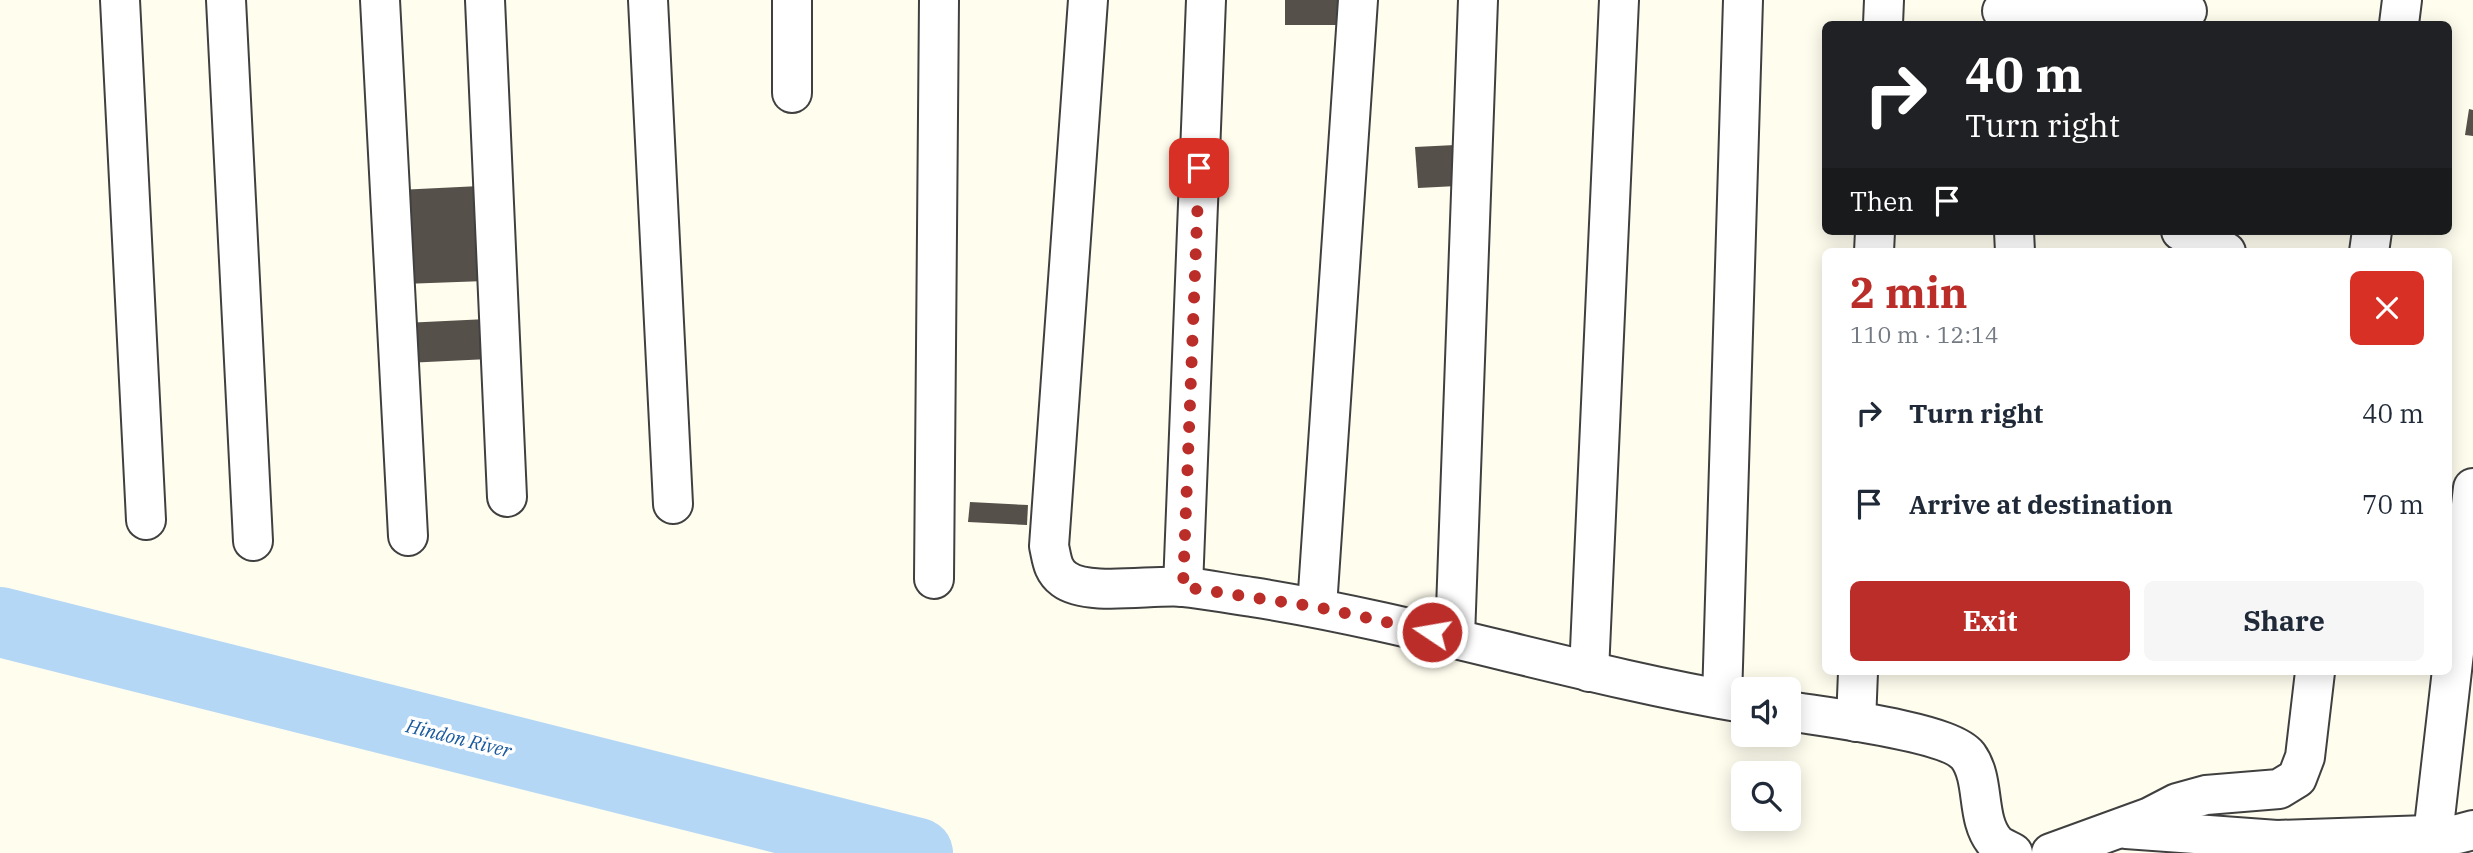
<!DOCTYPE html>
<meta charset="utf-8">
<style>
body{margin:0;font-family:"IBM Plex Serif",serif;background:#f6f6f7;color:#1f2937;height:100vh;display:flex;flex-direction:column;font-size:26px;white-space:nowrap}
*{box-sizing:border-box;margin:0}
p{font-size:23px;color:#747a83}
.icon{flex:none;width:38px;height:38px;fill:none;stroke:currentColor;stroke-width:2;stroke-linecap:round;stroke-linejoin:round}
.map{position:relative;flex:1;overflow:hidden}
.details{position:absolute;left:1822px;top:248px;width:630px;height:427px;display:flex;flex-direction:column;background:#fff;border-radius:10px;box-shadow:0 4px 18px #0003}
.details>*{flex:none}
.hud{position:absolute;left:1822px;top:21px;width:630px;height:214px;border-radius:10px;box-shadow:0 4px 18px #0003;background:#202124;color:#fff;overflow:hidden}
.buttons{position:absolute;left:1731px;top:677px;display:grid;gap:14px}
.buttons a{display:grid;place-items:center;width:70px;height:70px;border-radius:10px;background:#fff;box-shadow:0 4px 18px #0003;font-size:35px}
.pin{position:absolute;display:grid;place-items:center;width:60px;height:60px;color:#fff;margin:-30px;border-radius:14px;box-shadow:0 4px 10px #0006}
.me{position:absolute;width:77px;margin:-38px;rotate:282deg;stroke-linejoin:round;filter:drop-shadow(0 0 5px #0008)}
.turn{display:flex;align-items:center;gap:24px;height:147px;padding:0 28px;font-size:32px}
.turn .icon{width:91px;height:91px;stroke-width:2.5}
.turn b{display:block;font-size:49px;line-height:60px}
.then{display:flex;align-items:center;height:66px;padding:0 28px;background:#0003;gap:14px;font-size:26px}
.round{display:grid;place-items:center;flex:none;width:74px;height:74px;border-radius:10px;background:#f6f6f7}
.head{display:flex;align-items:center;justify-content:space-between;height:119px;padding:0 28px}
h1{font-size:42px;font-weight:700;line-height:52px;color:#bb2d28}
.primary-button{display:flex;gap:14px;margin-top:auto;padding:14px 28px}
.primary-button a{flex:1;height:80px;border-radius:10px;background:#bb2d28;color:#fff;font-size:28px;font-weight:700;line-height:80px;text-align:center}
.primary-button a+a{background:#f6f6f7;color:#1f2937}
ul{padding:0;list-style:none}
li{display:flex;align-items:center;gap:21px;height:91px;padding:0 28px}
li div{flex:1}
li b{display:block;font-size:26px}
li em{font-style:normal}
.map>svg:first-child{display:block}
.lines{fill:none;stroke-linecap:round;stroke-linejoin:round}
.river{stroke:#b4d7f5;stroke-width:70}
.building{fill:#56504a}
.minor-casing{stroke:#404040;stroke-width:42}
.minor{stroke:#fff;stroke-width:38}
.route{stroke:#bb2d28;stroke-width:12;stroke-dasharray:0 21.6}
.labels{text-anchor:middle;dominant-baseline:central;stroke-width:7;stroke-linejoin:round;paint-order:stroke}
.water-label{font-size:19px;font-style:italic;fill:#19599d;stroke:#fff}
</style>
<div class="map">
<svg width="2473" height="853" viewBox="0 0 2473 853">
<rect width="100%" height="100%" fill="#fffdee"/>
<g class="lines">
<path class="river" d="M0 622 918 853"/>
</g>
<g class="building">
<rect x="1285" y="0" width="59" height="25"/>
<path d="M2469 109 2473 110V136L2465 135Z"/>
<path d="M1455 145 1457 186 1418 188 1415 147Z"/>
<path d="M480 186 485 281 403 284 398 190Z"/>
<path d="M487 319 489 359 406 363 404 323Z"/>
<path d="M970 502 1028 505 1027 525 968 522Z"/>
</g>
<g class="lines">
<g class="minor-casing">
<g id="minor">
<path d="M120 0 146 520"/>
<path d="M226 0 253 541"/>
<path d="M380 0 408 536"/>
<path d="M485 0 507 497"/>
<path d="M648 0 673 504"/>
<path d="M792 0V93"/>
<path d="M1088 0 1049 546C1052 559 1052 570 1064 579 1088 597 1153 584 1184 587 1206 589 1229 594 1252 597 1418 623 1578 675 1743 703"/>
<path d="M2002 11H2187"/>
<path d="M1883 24 1884 0"/>
<path d="M2399 24 2402 0"/>
<path d="M2014 231 2015 252"/>
<path d="M2181 231 2226 252"/>
<path d="M1874 252 1875 231"/>
<path d="M2369 252 2372 231"/>
<path d="M934 579 939 0"/>
<path d="M1183 587 1206 0"/>
<path d="M1317 607 1358 0"/>
<path d="M1455 637 1478 0"/>
<path d="M1589 672 1619 0"/>
<path d="M1722 699 1743 0"/>
<path d="M1788 711C1824 717 1948 731 1968 756 1986 781 1975 818 1995 842 1999 847 2008 850 2013 853"/>
<path d="M1856 722 1858 672"/>
<path d="M2126 829 2277 840 2458 834 2473 830"/>
<path d="M2433 835 2473 488"/>
<path d="M2051 853 2150 817 2177 803 2206 795 2279 789 2297 778 2305 757 2315 672"/>
</g>
</g>
<use href="#minor" class="minor"/>
</g>
<g class="lines">
<path class="route" d="M1199 168 1183 587 1317 607 1432 632"/>
</g>
<g class="labels">
<g class="water-label">
<text transform="translate(459 738) rotate(14)">Hindon River</text>
</g>
</g>
</svg>
<div class="buttons">
<a><svg class="icon" aria-label="sound" viewBox="0 0 24 24"><path d="M4 9h4l5-4v14l-5-4H4zM17 9q2 3 0 6"/></svg></a>
<a><svg class="icon" aria-label="search" viewBox="0 0 24 24"><circle cx="10" cy="10" r="6"/><path d="M15 15l6 6"/></svg></a>
</div>
<div class="pin" style="left:1199px;top:168px;background:#d93025"><svg class="icon" aria-label="arrive" viewBox="0 0 24 24"><path d="M6 21V4h12l-3 4 3 4H6"/></svg></div>
<svg class="me" style="left:1432px;top:632px" viewBox="-20 -20 40 40"><circle r="17" fill="#bb2d28" stroke="#fff" stroke-width="3"/><path d="M0-11L8 9 0 5-8 9z" fill="#fff"/></svg>
<div class="hud">
<div class="turn"><svg class="icon" aria-label="right" viewBox="0 0 24 24"><path d="M7 20v-9h11M14 6l5 5-5 5"/></svg><div><b>40 m</b>Turn right</div></div>
<div class="then">Then<svg class="icon" aria-label="arrive" viewBox="0 0 24 24"><path d="M6 21V4h12l-3 4 3 4H6"/></svg></div>
</div>
<section class="details">
<div class="head"><div><h1>2 min</h1><p>110 m · 12:14</p></div><a class="round" style="background:#d93025;color:#fff"><svg class="icon" aria-label="close" viewBox="0 0 24 24"><path d="M6 6l12 12M18 6L6 18"/></svg></a></div>
<ul>
<li><svg class="icon" aria-label="right" viewBox="0 0 24 24"><path d="M7 20v-9h11M14 6l5 5-5 5"/></svg><div><b>Turn right</b></div><em>40 m</em></li>
<li><svg class="icon" aria-label="arrive" viewBox="0 0 24 24"><path d="M6 21V4h12l-3 4 3 4H6"/></svg><div><b>Arrive at destination</b></div><em>70 m</em></li>
</ul>
<div class="primary-button"><a>Exit</a><a>Share</a></div>
</section>
</div>
